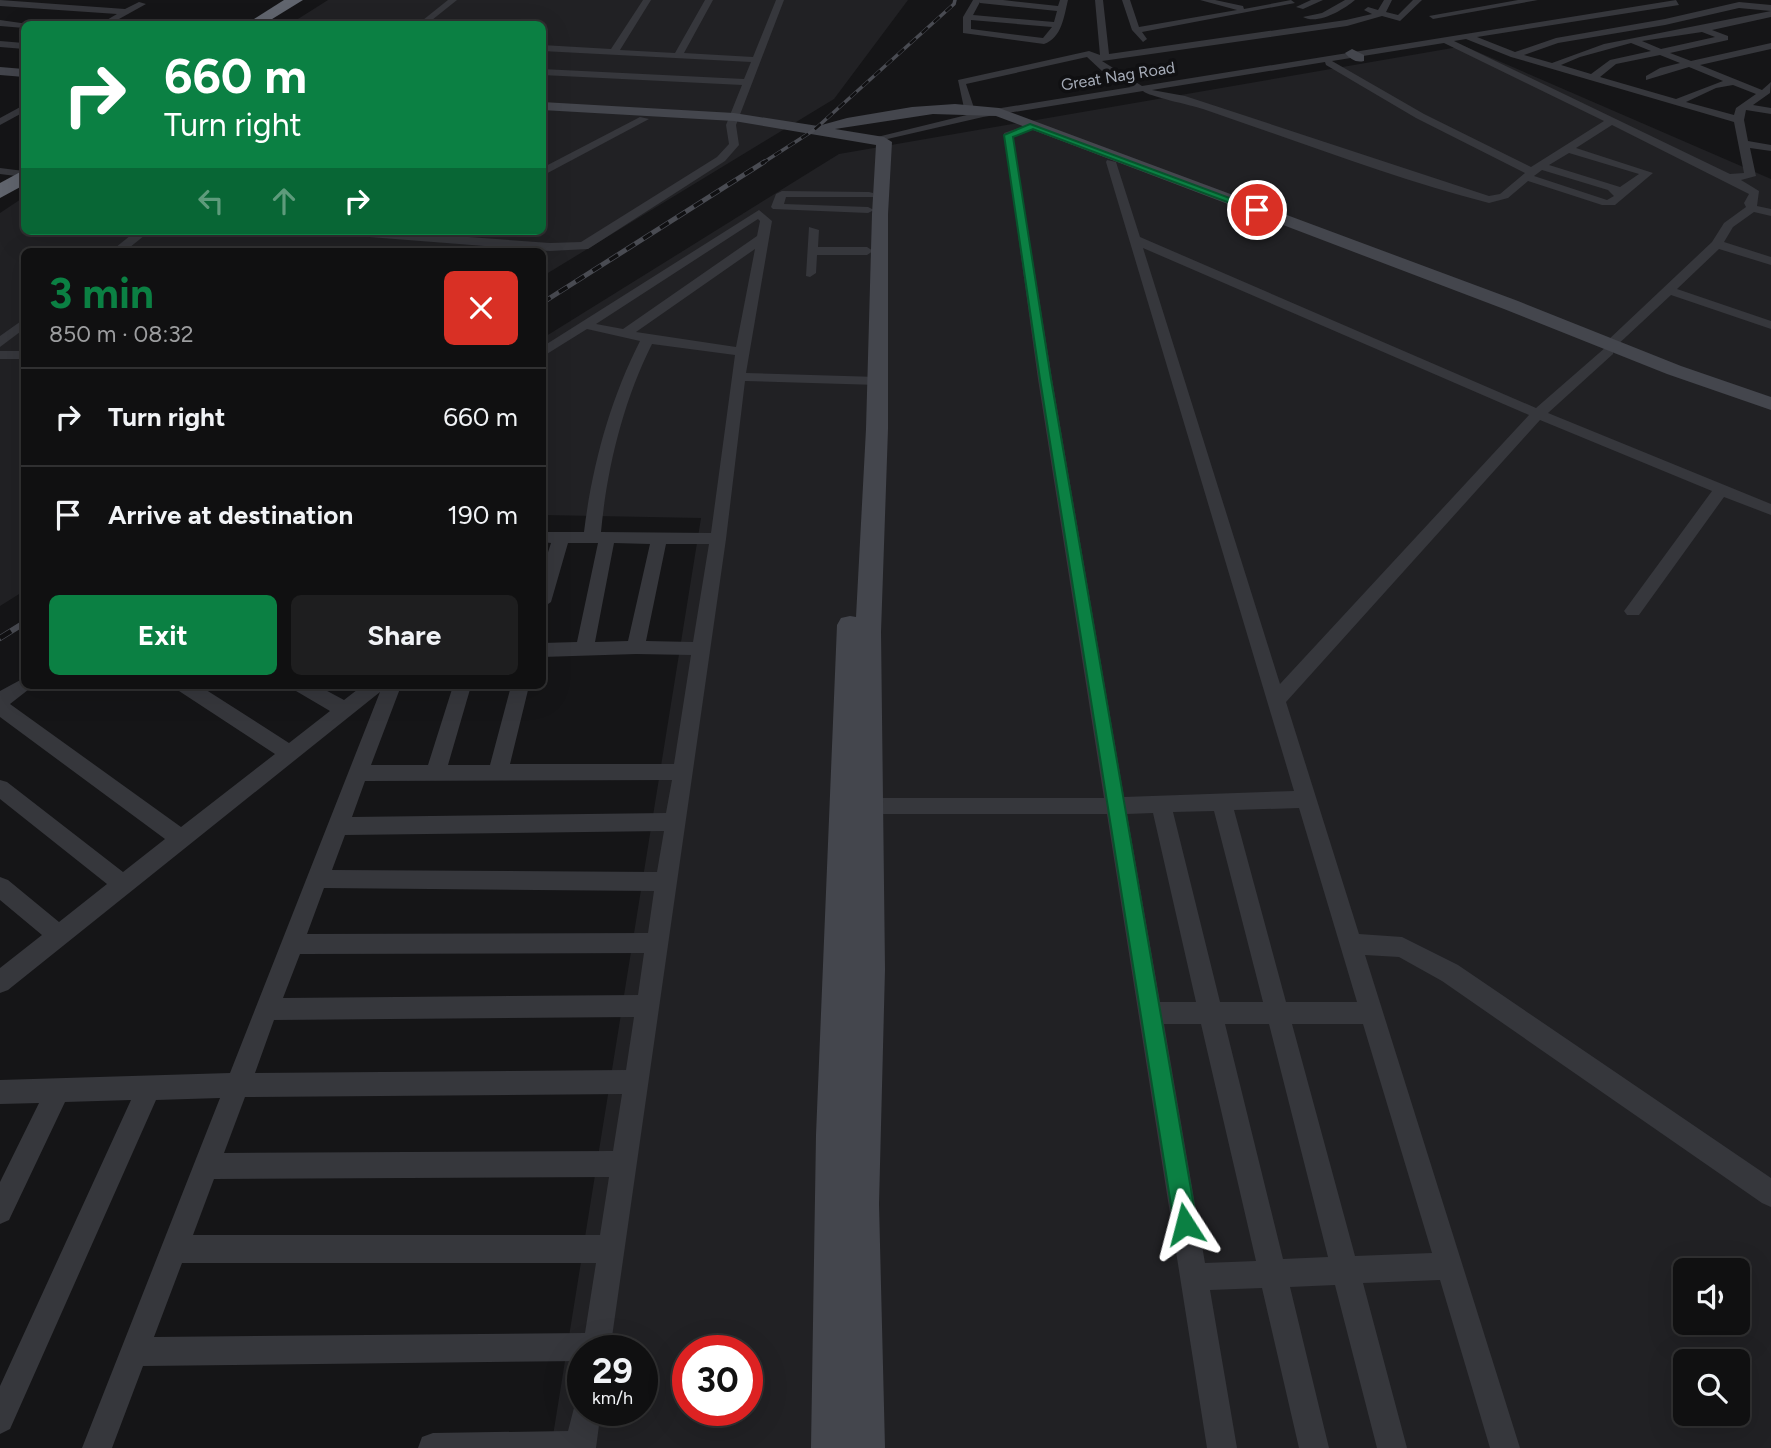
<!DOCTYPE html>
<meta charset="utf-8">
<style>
body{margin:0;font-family:Figtree,sans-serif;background:#1e1e1f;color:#f1f3f6;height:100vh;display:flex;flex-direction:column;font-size:26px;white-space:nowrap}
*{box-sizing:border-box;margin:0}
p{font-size:23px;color:#9c9d9f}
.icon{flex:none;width:38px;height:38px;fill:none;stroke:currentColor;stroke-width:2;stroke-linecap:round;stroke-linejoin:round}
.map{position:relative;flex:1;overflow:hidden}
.side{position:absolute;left:21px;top:248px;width:525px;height:441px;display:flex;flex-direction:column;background:#101011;border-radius:10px;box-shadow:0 7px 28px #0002,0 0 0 2px #303031}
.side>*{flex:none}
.banner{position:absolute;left:21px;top:21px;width:525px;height:214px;border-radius:10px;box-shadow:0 7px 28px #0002,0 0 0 2px #303031;background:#0b8043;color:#fff;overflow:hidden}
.buttons{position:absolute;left:1673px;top:1258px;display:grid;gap:14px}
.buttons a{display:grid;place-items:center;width:77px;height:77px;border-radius:10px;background:#101011;box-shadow:0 7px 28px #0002,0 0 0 2px #303031;font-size:35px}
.speed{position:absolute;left:567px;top:1335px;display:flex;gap:14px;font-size:35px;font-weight:700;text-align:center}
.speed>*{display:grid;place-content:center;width:91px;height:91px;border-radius:50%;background:#101011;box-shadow:0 7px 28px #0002,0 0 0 2px #303031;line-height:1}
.speed small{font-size:18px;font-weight:400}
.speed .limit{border:10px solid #d22;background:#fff;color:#111}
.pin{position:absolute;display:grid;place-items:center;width:60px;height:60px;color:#fff;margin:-30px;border:4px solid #fff;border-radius:50%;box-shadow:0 2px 7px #0007}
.me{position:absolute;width:77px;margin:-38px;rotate:351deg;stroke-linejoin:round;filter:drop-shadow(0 0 5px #0008)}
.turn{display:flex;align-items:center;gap:24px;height:147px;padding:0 28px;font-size:32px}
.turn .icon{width:91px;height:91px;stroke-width:2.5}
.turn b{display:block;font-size:49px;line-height:60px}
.lanes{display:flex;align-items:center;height:66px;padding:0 28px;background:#0003;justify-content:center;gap:35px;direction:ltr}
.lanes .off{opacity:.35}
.round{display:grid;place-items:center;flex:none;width:74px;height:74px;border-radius:10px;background:#1e1e1f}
.summary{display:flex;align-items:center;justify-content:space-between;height:119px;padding:0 28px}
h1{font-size:42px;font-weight:700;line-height:52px;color:#0b8043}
.action{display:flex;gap:14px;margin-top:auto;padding:14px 28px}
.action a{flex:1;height:80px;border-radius:10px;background:#0b8043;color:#fff;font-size:28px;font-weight:700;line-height:80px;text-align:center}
.action a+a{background:#1e1e1f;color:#f1f3f6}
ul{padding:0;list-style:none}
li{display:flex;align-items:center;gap:21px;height:98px;padding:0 28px;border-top:2px solid #303031}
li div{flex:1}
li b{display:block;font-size:26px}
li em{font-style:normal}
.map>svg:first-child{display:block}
.built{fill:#212124;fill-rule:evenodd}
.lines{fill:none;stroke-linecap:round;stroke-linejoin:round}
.street{fill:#36373c;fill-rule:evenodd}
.secondary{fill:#44464d;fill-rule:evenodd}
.highway{fill:#61656e;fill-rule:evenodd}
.rail-far2-casing{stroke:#494b52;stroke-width:3.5}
.rail-far1-casing{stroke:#494b52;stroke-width:5}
.rail-casing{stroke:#494b52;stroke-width:6}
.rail-far2{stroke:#101012;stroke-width:2.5;stroke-dasharray:8;stroke-linecap:butt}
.rail-far1{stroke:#101012;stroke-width:3.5;stroke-dasharray:10;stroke-linecap:butt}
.rail{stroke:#101012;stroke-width:4.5;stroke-dasharray:13;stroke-linecap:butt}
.route{fill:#0b8043;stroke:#07532c;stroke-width:2}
.labels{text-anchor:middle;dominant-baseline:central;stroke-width:7;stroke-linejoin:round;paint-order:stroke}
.far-street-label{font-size:16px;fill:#a6acb8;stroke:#101012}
</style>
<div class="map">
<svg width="1771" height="1448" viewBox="0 0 1771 1448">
<rect width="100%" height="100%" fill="#151517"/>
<g class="built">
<path d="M328 0H908L834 99 543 276 542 252H24V591L0 606V213L24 197V231H542V24H290Z"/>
<path d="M1464 46 1771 179V1448H551L701 518 543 515V338L839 154ZM1685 1270H1738V1323H1685ZM583 1351H642V1410H583ZM688 1351H747V1410H688ZM1685 1362H1738V1414H1685Z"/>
</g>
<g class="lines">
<g class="street">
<path d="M0 0 125 9 139 2 146 4 110 24H100L117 14 0 6Z"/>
<path d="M448 0H457L427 24H418Z"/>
<path d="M643 0H651L620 50 675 53 705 0H713L684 53 753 57 776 0H784L736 125 739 145 725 161 588 249 550 251 331 234 329 231 425 234 432 231H444L441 235 550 243 581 242 717 157 729 144 726 125 742 85 542 75V69L744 79 751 62 542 51V45L611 49Z"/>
<path d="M973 0H1003L1058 6 1060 0H1068C1064 16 1062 38 1044 44L963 33V17ZM980 2V3L1057 11 1054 22 973 15ZM971 20 1052 27 1043 38 971 29Z"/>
<path d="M1095 0H1103L1109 54 1346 20 1372 14 1364 10 1368 7 1378 10 1384 0H1392L1386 12 1398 15 1413 0H1422L1400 21 1382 16 1347 26 1102 61 1142 86 1676 0 1679 5 1477 37 1515 52 1556 38 1665 19 1739 2 1771 5V11L1739 8 1665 25 1558 43 1524 55 1552 63 1604 44 1771 11V17L1712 30 1728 36V40L1670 53 1691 61 1771 43V49L1700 65 1762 90 1771 82 1770 93 1753 105 1771 108V114L1746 110 1744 120 1748 141 1771 145V151L1750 148 1756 176 1741 180 1759 191 1757 206 1771 209V216L1754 212 1733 227 1724 242 1771 257V265L1719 249 1677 289 1771 321V329L1671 295 1613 349V354L1548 413 1771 504V515L1724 497 1639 615H1627L1624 611 1627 607 1712 491 1540 420 1286 702 1359 934 1402 937 1458 965 1771 1178V1207L1762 1203 1442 981 1399 957 1365 955 1520 1448H1490L1440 1280 1363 1283 1407 1448H1377L1335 1285 1290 1287 1329 1448H1299L1262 1288 1210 1290 1237 1448H1207L1107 814H869L862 812 859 806 862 800 869 798H1104L1038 379 1004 133 1022 127 1027 130 1013 137 1052 379 1124 797 1294 791 1106 162 1107 160 1116 162 1140 237 1536 408 1606 347V342L1712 242 1724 223 1746 207 1744 203 1749 194 1612 125 1576 148 1653 173 1615 205H1602L1528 181 1508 198 1489 203C1392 178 1297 141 1203 109 1191 105 1147 96 1143 91L983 117 870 143 865 140 983 111 1131 87 1102 71 1087 57 966 84 974 108 969 111 964 108 958 80 1089 51 1100 55ZM1702 32 1715 37 1661 49 1642 41ZM1466 39 1511 57 1734 122 1744 173 1730 174 1454 41ZM1444 43 1604 121 1531 167 1424 114 1332 61ZM1631 43 1651 51 1610 60 1591 74 1561 65 1580 57ZM1660 55 1680 63 1660 68 1646 76V80L1689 67 1723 81 1676 99 1600 77 1616 64ZM1325 62 1326 65 1416 118 1525 173 1500 194 1489 196 1185 96 1152 90ZM1733 85 1756 94 1736 108 1734 115 1686 102 1716 88ZM1569 153 1639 174 1620 187 1549 165ZM1542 170 1608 190 1614 196 1607 200 1534 176ZM1143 248 1529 415 1280 684ZM1299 808 1357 1002H1286L1234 810ZM1214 811 1263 1002H1220L1173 812ZM1153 813 1196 1002H1160L1127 814ZM1164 1024H1201L1256 1261 1205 1263ZM1225 1024H1269L1328 1257 1283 1259ZM1292 1024H1363L1432 1253 1355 1256Z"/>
<path d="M1122 0H1130L1139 27 1237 10 1200 0H1215L1243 6 1244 9 1291 0 1295 3 1142 32 1147 39 1143 42 1132 30Z"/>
<path d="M1311 0H1323L1303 9 1296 7Z"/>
<path d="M1345 0H1355C1343 10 1318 25 1303 17L1322 13Z"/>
<path d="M1518 0H1538L1433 19 1429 16Z"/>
<path d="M0 20 28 24H24V28L0 26Z"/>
<path d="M0 41 24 43V49L0 47Z"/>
<path d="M24 105V112L0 125V118Z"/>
<path d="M640 117 649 119 542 176V168Z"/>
<path d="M0 168 24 171V177L0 174Z"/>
<path d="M782 191 869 192 873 193V197H786L784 204 868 207 874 210 868 213 773 209 771 207 776 194Z"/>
<path d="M759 210 772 221 746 373 878 377 885 381 878 385 745 381 726 539 610 1351H583V1361L143 1366 112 1448H82L220 1098 156 1100 10 1429 0 1434V1386L131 1100 65 1102 9 1220 0 1224V1182L39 1103 0 1104V1080L230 1073 380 692 8 990 0 993V968L42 935 0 900V877L8 880 59 922 107 884 0 799V780L7 782 123 872 165 839 0 717V691L24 678V686H33L10 704 181 827 275 754 179 691 177 686H200L289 743 330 711 296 691 294 686H318L344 700 362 686H401L371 765H428L453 686H471L448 765H490L511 686H529L510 764H674L691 655 636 654 542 657V643L577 642 598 543H568L551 602 542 608V571L551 543 542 542V532H584C592 466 610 400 640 341L587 329 542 357V347ZM758 219 760 221 757 236 623 329 596 324ZM755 249 736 347 636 332ZM652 344 735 355 711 533 601 532C607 468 623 402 652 344ZM614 543 650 544 628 641 595 642ZM666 544H709L693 642 646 641ZM672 780 666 813 352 817 365 781ZM664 831 657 872 332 870 345 835ZM324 888 654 891 648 933 307 934ZM644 953 638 995 283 998 300 954ZM634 1017 626 1070 255 1073 274 1020ZM622 1094 613 1151 224 1153 245 1097ZM609 1177 600 1235H193L214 1179ZM182 1263H596L585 1333 154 1337Z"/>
<path d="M809 227 819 230 818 247H867L873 251 867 255H817L816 273 810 277 806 276Z"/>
<path d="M136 231H150L124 252H110Z"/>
<path d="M24 319V329L0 347V336Z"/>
<rect x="0" y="351" width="24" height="8"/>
<path d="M583 1397V1410H601L596 1448H418L422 1437 433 1433 568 1431 576 1400Z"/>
</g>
<g class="secondary">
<path d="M1352 49 1364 55V61C1356 63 1350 59 1345 53Z"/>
<path d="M0 67 24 69V77L0 75Z"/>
<path d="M542 102 734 113 818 126 847 118 912 107 955 104 999 108 1518 301 1681 366 1771 397V410L1667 374 1504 309 996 116 933 114 835 129 884 137 892 142 888 214V429L881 632 885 969 879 1204 885 1448H811L816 1135 837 625 841 618 850 616 856 617 866 429 872 214 876 145 734 121 542 110Z"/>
</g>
<g class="highway">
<path d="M284 0H303L264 24H246Z"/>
<path d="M24 170V185L0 198V183Z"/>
</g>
<g class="rail-far2-casing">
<path id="rail-far2" d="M761 164 814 130 954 4 955 0"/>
</g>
<g class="rail-far1-casing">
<path id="rail-far1" d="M542 303 764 162"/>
</g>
<g class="rail-casing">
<path id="rail" d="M0 638 24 623"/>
</g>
<use href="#rail-far2" class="rail-far2"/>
<use href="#rail-far1" class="rail-far1"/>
<use href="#rail" class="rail"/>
</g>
<path class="route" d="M1030 124 1262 210 1254 212 1033 129 1013 137 1051 379 1197 1224 1193 1232 1185 1235 1178 1232 1174 1224 1040 379 1004 135Z"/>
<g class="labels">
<g class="far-street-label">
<text transform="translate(1118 76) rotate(-9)">Great Nag Road</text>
</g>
</g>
</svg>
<div class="buttons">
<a><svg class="icon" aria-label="sound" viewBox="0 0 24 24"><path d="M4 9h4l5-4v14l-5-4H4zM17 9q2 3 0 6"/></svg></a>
<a><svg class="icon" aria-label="search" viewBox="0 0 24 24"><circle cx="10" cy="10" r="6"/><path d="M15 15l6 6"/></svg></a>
</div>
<div class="speed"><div>29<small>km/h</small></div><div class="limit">30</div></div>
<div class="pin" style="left:1257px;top:210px;background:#d93025"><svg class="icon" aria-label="arrive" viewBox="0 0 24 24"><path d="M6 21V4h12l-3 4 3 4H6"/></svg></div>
<svg class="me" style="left:1185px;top:1224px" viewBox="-20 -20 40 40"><path d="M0-17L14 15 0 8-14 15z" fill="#0b8043" stroke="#fff" stroke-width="4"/></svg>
<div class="banner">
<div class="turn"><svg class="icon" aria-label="right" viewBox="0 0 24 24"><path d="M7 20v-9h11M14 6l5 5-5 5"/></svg><div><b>660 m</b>Turn right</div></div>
<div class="lanes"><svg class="icon off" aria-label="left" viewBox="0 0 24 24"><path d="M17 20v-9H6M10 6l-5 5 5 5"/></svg><svg class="icon off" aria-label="ahead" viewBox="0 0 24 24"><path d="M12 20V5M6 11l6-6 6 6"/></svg><svg class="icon" aria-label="right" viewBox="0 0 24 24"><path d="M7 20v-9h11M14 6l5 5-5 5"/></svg></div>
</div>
<section class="side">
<div class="summary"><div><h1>3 min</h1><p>850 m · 08:32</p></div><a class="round" style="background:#d93025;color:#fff"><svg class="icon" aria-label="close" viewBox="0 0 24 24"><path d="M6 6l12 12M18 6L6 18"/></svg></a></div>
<ul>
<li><svg class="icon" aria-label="right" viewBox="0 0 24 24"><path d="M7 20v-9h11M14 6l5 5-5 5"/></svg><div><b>Turn right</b></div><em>660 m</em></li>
<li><svg class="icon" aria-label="arrive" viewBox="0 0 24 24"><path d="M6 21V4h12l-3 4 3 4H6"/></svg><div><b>Arrive at destination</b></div><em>190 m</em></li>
</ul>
<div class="action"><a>Exit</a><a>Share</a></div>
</section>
</div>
